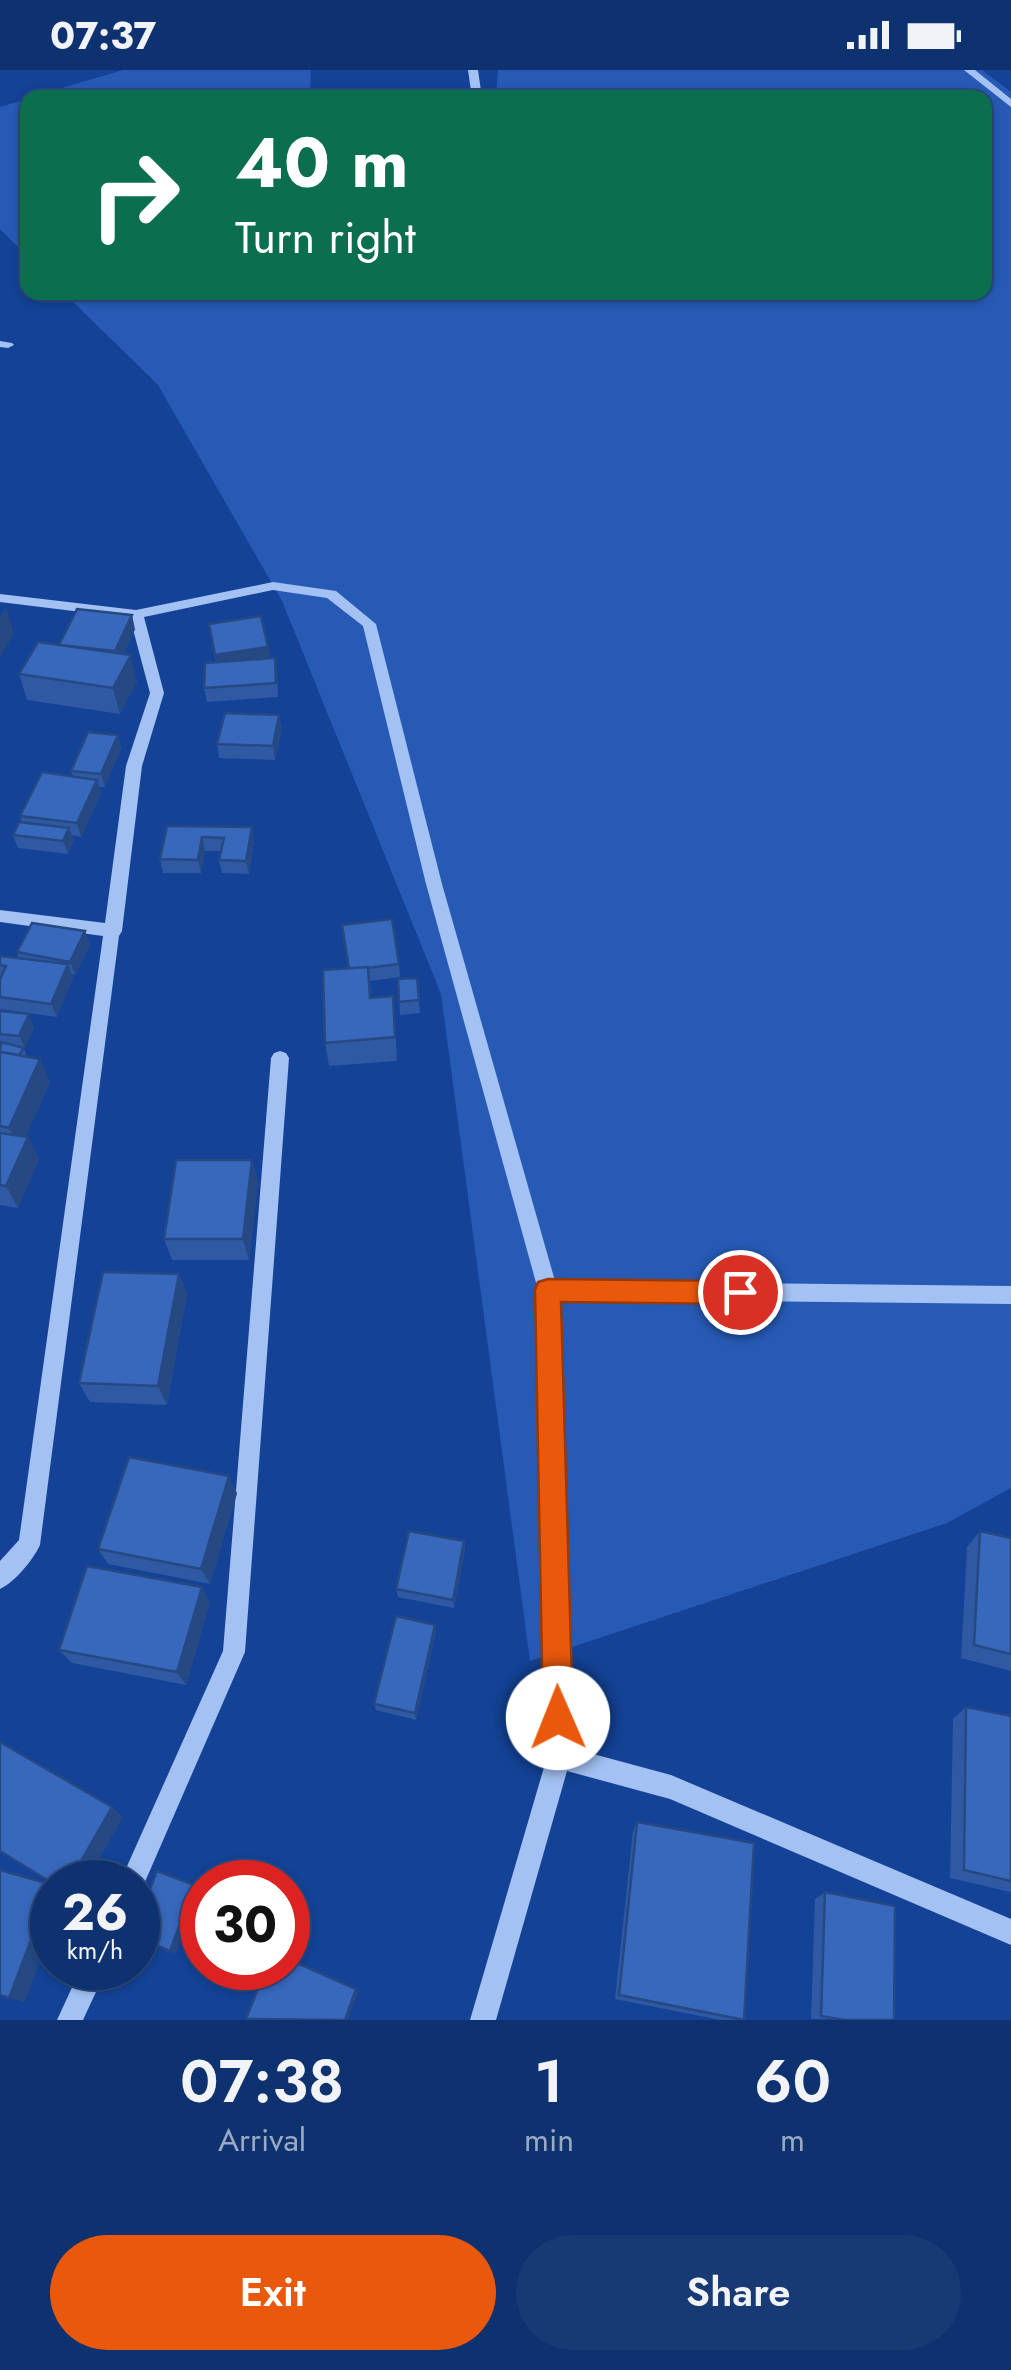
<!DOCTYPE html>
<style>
body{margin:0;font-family:Jost,sans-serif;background:#173a75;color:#f1f3f6;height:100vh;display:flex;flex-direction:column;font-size:38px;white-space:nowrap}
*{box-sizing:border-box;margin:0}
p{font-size:32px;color:#9baac3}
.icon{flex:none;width:55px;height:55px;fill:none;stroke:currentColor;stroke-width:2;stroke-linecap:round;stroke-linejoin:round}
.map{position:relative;height:1950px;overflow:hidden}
.sheet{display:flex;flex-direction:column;background:#0e3270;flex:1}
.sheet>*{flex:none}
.guide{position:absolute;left:20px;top:20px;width:972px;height:210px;border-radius:20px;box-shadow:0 2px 8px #0004,0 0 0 2px #2e4d83;background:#0b6e4f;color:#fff;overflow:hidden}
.speed{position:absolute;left:30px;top:1790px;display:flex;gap:20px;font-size:50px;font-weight:700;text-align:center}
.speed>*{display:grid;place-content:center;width:130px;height:130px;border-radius:50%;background:#0e3270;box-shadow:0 2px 8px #0004,0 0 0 2px #2e4d83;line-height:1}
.speed small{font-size:25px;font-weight:400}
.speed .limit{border:15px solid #d22;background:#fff;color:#111}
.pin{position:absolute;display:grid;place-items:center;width:85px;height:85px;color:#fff;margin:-42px;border:5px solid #fff;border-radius:50%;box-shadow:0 2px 10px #0007}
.me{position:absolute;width:110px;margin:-55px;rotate:359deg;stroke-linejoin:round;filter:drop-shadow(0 0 8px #0008)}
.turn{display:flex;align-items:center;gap:35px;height:210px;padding:0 50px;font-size:45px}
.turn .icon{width:130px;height:130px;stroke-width:2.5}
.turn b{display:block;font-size:70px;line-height:85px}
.eta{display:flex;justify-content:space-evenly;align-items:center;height:170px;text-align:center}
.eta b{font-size:60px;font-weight:600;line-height:70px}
.button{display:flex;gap:20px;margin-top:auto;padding:20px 50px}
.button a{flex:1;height:115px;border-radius:60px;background:#ea580c;color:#fff;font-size:40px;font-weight:600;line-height:115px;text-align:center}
.button a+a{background:#173a75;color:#f1f3f6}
.status{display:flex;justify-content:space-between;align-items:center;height:70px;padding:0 50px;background:#0e3270;direction:ltr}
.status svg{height:28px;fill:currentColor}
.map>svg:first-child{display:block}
.green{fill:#265ab5}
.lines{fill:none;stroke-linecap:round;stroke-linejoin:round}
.minor{fill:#a3c1f3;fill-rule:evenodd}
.wall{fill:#2f59a2}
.shaded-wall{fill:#264984}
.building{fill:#3768bc;stroke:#264984;stroke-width:2.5}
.route{fill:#ea580c;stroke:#983908;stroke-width:2.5}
</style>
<div class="status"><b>07:37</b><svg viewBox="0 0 49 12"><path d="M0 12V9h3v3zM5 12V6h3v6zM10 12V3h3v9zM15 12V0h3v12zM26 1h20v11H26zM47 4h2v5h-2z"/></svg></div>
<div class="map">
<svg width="1011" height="1950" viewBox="0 0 1011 1950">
<rect width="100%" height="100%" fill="#134296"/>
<g class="green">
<path d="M123 0H311L310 27H31Z"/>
<path d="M498 0H982L1011 22V1418L947 1453 530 1591 441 924 282 531 158 315 64 223 985 222V28L496 27Z"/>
<path d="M27 29H28L27 186 0 159V37Z"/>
</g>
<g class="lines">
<g class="minor">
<path d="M468 0H478L482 28H472Z"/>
<path d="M964 0H975L1011 29V37Z"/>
<path d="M0 271 12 273 14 275 8 278 0 277Z"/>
<path d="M273 512 336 521 376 554 442 814 555 1211 1011 1216V1234L558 1229 571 1678 671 1705 1011 1849V1875L670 1729 567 1701 496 1950H470L547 1687 538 1220 426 814 363 556 327 528 273 520 144 547 164 623 142 696 122 861 119 866 40 1475C33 1490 15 1512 0 1519V1491L19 1470 103 866 0 852V840L105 853 126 696 150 623 130 548 0 532V524L136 540Z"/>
<path d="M280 981 286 983 289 988 245 1582 141 1821 138 1822V1812H120L223 1581 271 988 274 983Z"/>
<path d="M81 1898H107L83 1950H57Z"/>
</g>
</g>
<g class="wall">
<path d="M209 554 270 589 277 602 278 627 207 632 204 618 216 592Z"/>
<path d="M135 559 124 584 137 611 120 644 27 630 19 604 59 575Z"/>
<path d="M282 659 275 690 219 688 217 674Z"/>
<path d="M118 665 121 679 105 717H99L101 723 81 767 72 765 74 771 68 784 18 778 13 765 22 752 20 746 73 706 71 701Z"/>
<path d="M167 756 252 757 254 771 249 804 222 803 219 790 221 781H205L201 803H163L160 789Z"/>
<path d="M90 874 75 905 72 904 73 907 57 947 0 939V886L19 888 17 882Z"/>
<path d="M399 894 400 907 370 911 371 928 395 950 397 991 329 996 325 973 323 900Z"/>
<path d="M417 908 420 943 400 945 398 909Z"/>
<path d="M0 941 34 957 24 979 27 987 50 1012 26 1066 28 1067 39 1089 18 1138 0 1135Z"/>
<path d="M252 1090 258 1112 249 1190H172L164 1169Z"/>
<path d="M179 1204 187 1224 167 1335 90 1332 79 1313Z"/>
<path d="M237 1423 210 1514 108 1494 98 1479Z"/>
<path d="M980 1461 1011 1468V1601L961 1588 967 1477Z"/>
<path d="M464 1471 465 1480 454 1538 398 1527 396 1519Z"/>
<path d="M210 1532 186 1615 72 1593 59 1580Z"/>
<path d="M436 1562 416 1650 376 1640 374 1634Z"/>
<path d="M966 1637 1011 1646V1822L950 1808 953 1649Z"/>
<path d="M637 1752 744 1950H720L615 1929 633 1761Z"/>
<path d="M825 1822 894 1950 811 1949 815 1829Z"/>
</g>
<g class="shaded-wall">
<path d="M6 537 14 563 0 588V547Z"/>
<path d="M132 545 135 559 119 595 115 581Z"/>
<path d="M268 577 271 591 218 599 215 585Z"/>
<path d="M131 585 137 611 120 644 113 618Z"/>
<path d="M279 645 282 659 275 690 273 676Z"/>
<path d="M118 665 121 679 105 717 101 704Z"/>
<path d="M97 710 101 723 81 767 77 753Z"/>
<path d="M252 757 254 771 249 804 246 791Z"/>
<path d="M69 758 74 771 68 784 63 771Z"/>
<path d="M202 767 205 781 201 803 198 790Z"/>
<path d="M85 861 90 874 75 905 70 892Z"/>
<path d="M68 894 73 907 57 947 51 934Z"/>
<path d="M29 944 34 957 25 979 19 966Z"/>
<path d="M40 989 50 1012 20 1080 9 1058Z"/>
<path d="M28 1067 39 1089 18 1138 6 1116Z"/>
<path d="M252 1090 258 1112 249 1190 243 1169Z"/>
<path d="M179 1204 187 1224 167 1335 158 1316Z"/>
<path d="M229 1406 237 1423 210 1514 201 1499Z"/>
<path d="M464 1471 465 1480 454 1538 453 1530Z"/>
<path d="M202 1517 210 1532 186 1615 177 1602Z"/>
<path d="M435 1555 436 1562 416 1650 415 1643Z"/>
<path d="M112 1737 123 1747 86 1812H69Z"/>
<path d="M52 1815V1857L25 1932 9 1928Z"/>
<path d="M194 1815 199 1819 176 1884 170 1881Z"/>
<path d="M356 1919 359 1921 348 1950H345Z"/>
</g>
<g class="building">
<path d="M77 539 132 545 115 581 59 575Z"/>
<path d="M261 546 268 577 215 585 209 554Z"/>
<path d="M38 572 131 585 113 618 19 604Z"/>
<path d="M275 588 276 613 204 618 205 593Z"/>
<path d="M225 643 279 645 273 676 217 674Z"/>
<path d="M88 662 118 665 101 704 71 701Z"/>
<path d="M42 702 97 710 77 753 20 746Z"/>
<path d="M19 752 69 758 63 771 13 765Z"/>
<path d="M167 756 252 757 246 791 219 790 224 768 202 767 198 790 160 789Z"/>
<path d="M392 849 399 894 368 898 349 899 342 855Z"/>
<path d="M32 853 85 861 70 892 17 882Z"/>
<path d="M0 886 68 894 51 934 0 927V909L6 896 0 895Z"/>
<path d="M368 897 370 928 393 926 395 967 325 973 323 900Z"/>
<path d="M417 908 419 930 399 932 398 909Z"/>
<path d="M0 941 29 944 19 966 0 964Z"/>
<path d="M1 972 24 978 19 985 0 982Z"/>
<path d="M0 982 40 989 9 1058 0 1056Z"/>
<path d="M0 1063 28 1067 6 1116 0 1115Z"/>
<path d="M176 1090H252L243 1169H164Z"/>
<path d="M103 1202 179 1204 158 1316 79 1313Z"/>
<path d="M129 1387 229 1406 201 1499 98 1479Z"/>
<path d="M409 1461 464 1471 453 1530 396 1519Z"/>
<path d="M980 1461 1011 1468V1584L974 1575Z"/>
<path d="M87 1496 202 1517 177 1602 59 1580Z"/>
<path d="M396 1546 435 1555 415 1643 374 1634Z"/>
<path d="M966 1637 1011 1646V1811L964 1800Z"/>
<path d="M0 1672 112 1737 69 1812 52 1813 0 1781Z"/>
<path d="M637 1752 754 1773 744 1950 619 1925Z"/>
<path d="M0 1800 52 1815 9 1928 0 1925Z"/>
<path d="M157 1801 194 1815 170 1881 138 1868V1851Z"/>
<path d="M825 1822 895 1836 894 1950H844L821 1946Z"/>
<path d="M288 1889 356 1919 345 1950 246 1949 266 1898H288Z"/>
</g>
<path class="route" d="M548 1209 740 1211 750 1214 753 1222 750 1230 740 1234 561 1232 573 1648 569 1658 558 1663 548 1658 543 1648 535 1220 538 1212Z"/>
</svg>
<div class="speed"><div>26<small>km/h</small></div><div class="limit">30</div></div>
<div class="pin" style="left:740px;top:1222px;background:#d93025"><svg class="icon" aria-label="arrive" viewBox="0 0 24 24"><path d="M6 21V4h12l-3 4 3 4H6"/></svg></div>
<svg class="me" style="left:558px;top:1648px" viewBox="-20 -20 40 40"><circle r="19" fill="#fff"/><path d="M0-13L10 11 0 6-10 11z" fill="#ea580c"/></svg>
<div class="guide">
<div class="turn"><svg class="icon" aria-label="right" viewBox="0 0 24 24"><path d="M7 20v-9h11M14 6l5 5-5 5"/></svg><div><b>40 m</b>Turn right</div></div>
</div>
</div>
<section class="sheet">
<div class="eta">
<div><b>07:38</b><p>Arrival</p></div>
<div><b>1</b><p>min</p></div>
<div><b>60</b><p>m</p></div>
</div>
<div class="button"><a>Exit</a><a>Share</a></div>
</section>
